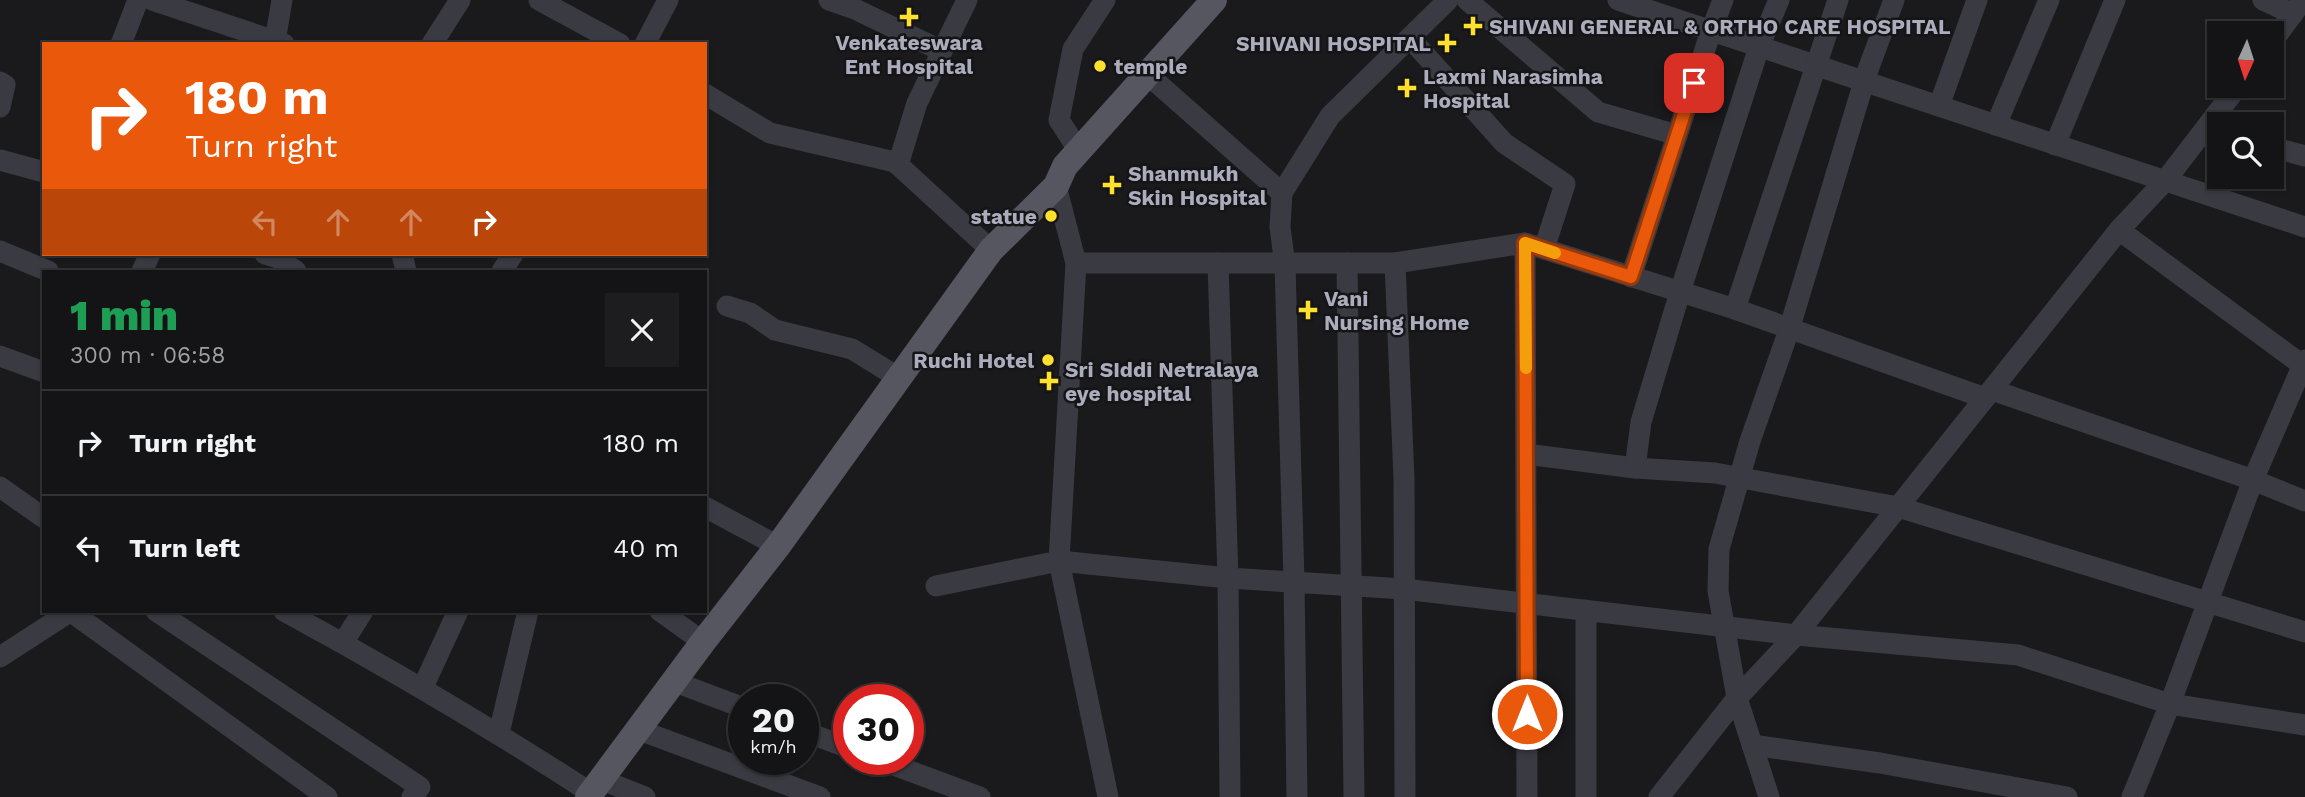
<!DOCTYPE html>
<meta charset="utf-8">
<style>
body{margin:0;font-family:"Work Sans",sans-serif;background:#1d1c1e;color:#f1f3f6;height:100vh;display:flex;flex-direction:column;font-size:26px;white-space:nowrap}
*{box-sizing:border-box;margin:0}
p{font-size:23px;color:#9d9ea0}
.icon{flex:none;width:38px;height:38px;fill:none;stroke:currentColor;stroke-width:2;stroke-linecap:round;stroke-linejoin:round}
.map{position:relative;flex:1;overflow:hidden}
.details{position:absolute;left:42px;top:270px;width:665px;height:343px;display:flex;flex-direction:column;background:#141315;border-radius:0px;box-shadow:0 2px 5px #0004,0 0 0 2px #333234}
.details>*{flex:none}
.guide{position:absolute;left:42px;top:42px;width:665px;height:214px;border-radius:0px;box-shadow:0 2px 5px #0004,0 0 0 2px #333234;background:#ea580c;color:#fff;overflow:hidden}
.needle{width:46px;rotate:183deg}
.buttons{position:absolute;left:2207px;top:21px;display:grid;gap:14px}
.buttons a{display:grid;place-items:center;width:77px;height:77px;border-radius:0px;background:#141315;box-shadow:0 2px 5px #0004,0 0 0 2px #333234;font-size:35px}
.speed{position:absolute;left:728px;top:684px;display:flex;gap:14px;font-size:35px;font-weight:700;text-align:center}
.speed>*{display:grid;place-content:center;width:91px;height:91px;border-radius:50%;background:#141315;box-shadow:0 2px 5px #0004,0 0 0 2px #333234;line-height:1}
.speed small{font-size:18px;font-weight:400}
.speed .limit{border:10px solid #d22;background:#fff;color:#111}
.pin{position:absolute;display:grid;place-items:center;width:60px;height:60px;color:#fff;margin:-30px;border-radius:14px;box-shadow:0 4px 10px #0006}
.me{position:absolute;width:77px;margin:-38px;rotate:0deg;stroke-linejoin:round;filter:drop-shadow(0 0 5px #0008)}
.turn{display:flex;align-items:center;gap:24px;height:147px;padding:0 28px;font-size:32px}
.turn .icon{width:91px;height:91px;stroke-width:2.5}
.turn b{display:block;font-size:49px;line-height:60px}
.lanes{display:flex;align-items:center;height:66px;padding:0 28px;background:#0003;justify-content:center;gap:35px;direction:ltr}
.lanes .off{opacity:.35}
.round{display:grid;place-items:center;flex:none;width:74px;height:74px;border-radius:0px;background:#1d1c1e}
.head{display:flex;align-items:center;justify-content:space-between;height:119px;padding:0 28px}
h1{font-size:42px;font-weight:800;line-height:52px;color:#1e9e55}
ul{padding:0;list-style:none}
li{display:flex;align-items:center;gap:21px;height:105px;padding:0 28px;border-top:2px solid #333234}
li div{flex:1}
li b{display:block;font-size:26px}
li em{font-style:normal}
.map>svg:first-child{display:block}
.lines{fill:none;stroke-linecap:round;stroke-linejoin:round}
.minor{stroke:#3a3a42;stroke-width:21}
.major{stroke:#565661;stroke-width:26}
.route-casing{stroke:#983908;stroke-width:18}
.route{stroke:#ea580c;stroke-width:12}
.slow{stroke:#f59e0b;stroke-width:12}
.poi-dot{fill:#ffe02f;stroke:#151417;stroke-width:2.5}
.labels{text-anchor:middle;dominant-baseline:central;stroke-width:5;stroke-linejoin:round;paint-order:stroke}
.poi-label{font-size:21px;font-weight:bold;fill:#abadbd;stroke:#151417;text-anchor:start}
</style>
<div class="map">
<svg width="2305" height="797" viewBox="0 0 2305 797">
<rect width="100%" height="100%" fill="#1a191c"/>
<g class="lines">
<g class="minor">
<path d="M152 0 284 44"/>
<path d="M539 0 620 44"/>
<path d="M829 0 855 9 942 51"/>
<path d="M1467 0 1598 112 1677 135"/>
<path d="M1618 0 2305 227"/>
<path d="M2263 0 2293 14"/>
<path d="M1410 38 1504 143 1565 184 1544 249"/>
<path d="M275 41 282 0"/>
<path d="M2272 42 2303 0"/>
<path d="M121 44 138 0"/>
<path d="M432 44 460 0"/>
<path d="M645 44 668 0"/>
<path d="M1147 74 1282 193"/>
<path d="M0 82 5 85 0 107"/>
<path d="M705 94 770 133 895 162 991 250"/>
<path d="M1939 106 1977 0"/>
<path d="M1996 125 2049 0"/>
<path d="M2055 145 2115 0"/>
<path d="M2272 147 2305 156"/>
<path d="M1079 151 1059 120 1073 49 1105 0"/>
<path d="M0 160 44 172"/>
<path d="M898 165 917 103 967 0"/>
<path d="M1056 186 1076 263H1395L1525 243 1735 309 1985 398"/>
<path d="M2119 230 2305 367"/>
<path d="M1525 243 1527 797"/>
<path d="M0 251 48 271"/>
<path d="M265 254 278 258 296 271"/>
<path d="M402 254 406 271"/>
<path d="M1218 263 1228 578 1230 797"/>
<path d="M1347 263 1354 797"/>
<path d="M1395 263 1404 479 1405 797"/>
<path d="M142 271 150 254"/>
<path d="M502 271 513 254"/>
<path d="M1631 277 1711 31 1723 0"/>
<path d="M727 306 750 313 775 330 852 349 899 378"/>
<path d="M1735 309 1838 0"/>
<path d="M0 356 44 372"/>
<path d="M1992 390 2253 480 2305 501"/>
<path d="M1526 454 1635 468 1715 473 1898 507 2305 632"/>
<path d="M1635 468 1641 422 1680 292 1759 47 1779 0"/>
<path d="M0 487 44 518"/>
<path d="M705 507 778 546"/>
<path d="M936 586 1059 561 1076 263"/>
<path d="M1586 610V797"/>
<path d="M70 611 327 797"/>
<path d="M156 611 420 787 412 797"/>
<path d="M284 611C389 668 491 728 591 793"/>
<path d="M660 611 703 642"/>
<path d="M343 643 363 611"/>
<path d="M0 657 71 611"/>
<path d="M675 682 744 708"/>
<path d="M423 687 458 611"/>
<path d="M639 730 820 797"/>
<path d="M803 731 849 748"/>
<path d="M499 733 528 611"/>
<path d="M1752 745 1880 763 2067 797"/>
<path d="M880 760 980 797"/>
<path d="M602 780 645 797"/>
<path d="M1108 797 1059 561 1228 578 1404 589 1796 635 2018 655 2170 704 2305 725"/>
<path d="M1297 797 1294 581 1285 265 1280 227 1282 193 1330 116 1448 0"/>
<path d="M1659 797 1737 698 1796 635 2119 230 2165 181 2238 86"/>
<path d="M1769 797 1737 698 1718 591 1719 549 1750 441 1789 330 1866 75 1894 0"/>
<path d="M2132 797 2170 704 2253 480 2305 360"/>
</g>
<path class="major" d="M588 797 703 642 778 546 991 250 1056 186 1065 166 1214 0"/>
</g>
<g class="lines">
<g class="route-casing">
<path id="route" d="M1527 714 1525 243 1631 277 1694 83"/>
</g>
<use href="#route" class="route"/>
<path class="slow" d="M1526 368 1525 243 1555 253"/>
</g>
<g class="poi-dot">
<path d="M905.5 6.5h7v7h7v7h-7v7h-7v-7h-7v-7h7z"/>
<path d="M1469.5 15.5h7v7h7v7h-7v7h-7v-7h-7v-7h7z"/>
<path d="M1443.5 32.5h7v7h7v7h-7v7h-7v-7h-7v-7h7z"/>
<circle cx="1100" cy="66" r="7"/>
<path d="M1403.5 77.5h7v7h7v7h-7v7h-7v-7h-7v-7h7z"/>
<path d="M1108.5 174.5h7v7h7v7h-7v7h-7v-7h-7v-7h7z"/>
<circle cx="1051" cy="216" r="7"/>
<path d="M1304.5 299.5h7v7h7v7h-7v7h-7v-7h-7v-7h7z"/>
<circle cx="1048" cy="360" r="7"/>
<path d="M1045.5 370.5h7v7h7v7h-7v7h-7v-7h-7v-7h7z"/>
</g>
<g class="labels">
<g class="poi-label">
<text x="1489" y="26">SHIVANI GENERAL &amp; ORTHO CARE HOSPITAL</text>
<text x="909" y="42" text-anchor="middle">Venkateswara<tspan x="909" dy="24">Ent Hospital</tspan></text>
<text x="1431" y="43" text-anchor="end">SHIVANI HOSPITAL</text>
<text x="1114" y="66">temple</text>
<text x="1423" y="76">Laxmi Narasimha<tspan x="1423" dy="24">Hospital</tspan></text>
<text x="1128" y="173">Shanmukh<tspan x="1128" dy="24">Skin Hospital</tspan></text>
<text x="1037" y="216" text-anchor="end">statue</text>
<text x="1324" y="298">Vani<tspan x="1324" dy="24">Nursing Home</tspan></text>
<text x="1034" y="360" text-anchor="end">Ruchi Hotel</text>
<text x="1065" y="369">Sri SIddi Netralaya<tspan x="1065" dy="24">eye hospital</tspan></text>
</g>
</g>
</svg>
<div class="buttons">
<a><svg class="needle" viewBox="-14 -14 28 28"><path d="M0-13l5 13h-10z" fill="#e53935"/><path d="M0 13l5-13h-10z" fill="#9d9ea0"/></svg></a>
<a><svg class="icon" aria-label="search" viewBox="0 0 24 24"><circle cx="10" cy="10" r="6"/><path d="M15 15l6 6"/></svg></a>
</div>
<div class="speed"><div>20<small>km/h</small></div><div class="limit">30</div></div>
<div class="pin" style="left:1694px;top:83px;background:#d93025"><svg class="icon" aria-label="arrive" viewBox="0 0 24 24"><path d="M6 21V4h12l-3 4 3 4H6"/></svg></div>
<svg class="me" style="left:1527px;top:714px" viewBox="-20 -20 40 40"><circle r="17" fill="#ea580c" stroke="#fff" stroke-width="3"/><path d="M0-11L8 9 0 5-8 9z" fill="#fff"/></svg>
<div class="guide">
<div class="turn"><svg class="icon" aria-label="right" viewBox="0 0 24 24"><path d="M7 20v-9h11M14 6l5 5-5 5"/></svg><div><b>180 m</b>Turn right</div></div>
<div class="lanes"><svg class="icon off" aria-label="left" viewBox="0 0 24 24"><path d="M17 20v-9H6M10 6l-5 5 5 5"/></svg><svg class="icon off" aria-label="ahead" viewBox="0 0 24 24"><path d="M12 20V5M6 11l6-6 6 6"/></svg><svg class="icon off" aria-label="ahead" viewBox="0 0 24 24"><path d="M12 20V5M6 11l6-6 6 6"/></svg><svg class="icon" aria-label="right" viewBox="0 0 24 24"><path d="M7 20v-9h11M14 6l5 5-5 5"/></svg></div>
</div>
<section class="details">
<div class="head"><div><h1>1 min</h1><p>300 m · 06:58</p></div><a class="round"><svg class="icon" aria-label="close" viewBox="0 0 24 24"><path d="M6 6l12 12M18 6L6 18"/></svg></a></div>
<ul>
<li><svg class="icon" aria-label="right" viewBox="0 0 24 24"><path d="M7 20v-9h11M14 6l5 5-5 5"/></svg><div><b>Turn right</b></div><em>180 m</em></li>
<li><svg class="icon" aria-label="left" viewBox="0 0 24 24"><path d="M17 20v-9H6M10 6l-5 5 5 5"/></svg><div><b>Turn left</b></div><em>40 m</em></li>
</ul>
</section>
</div>
